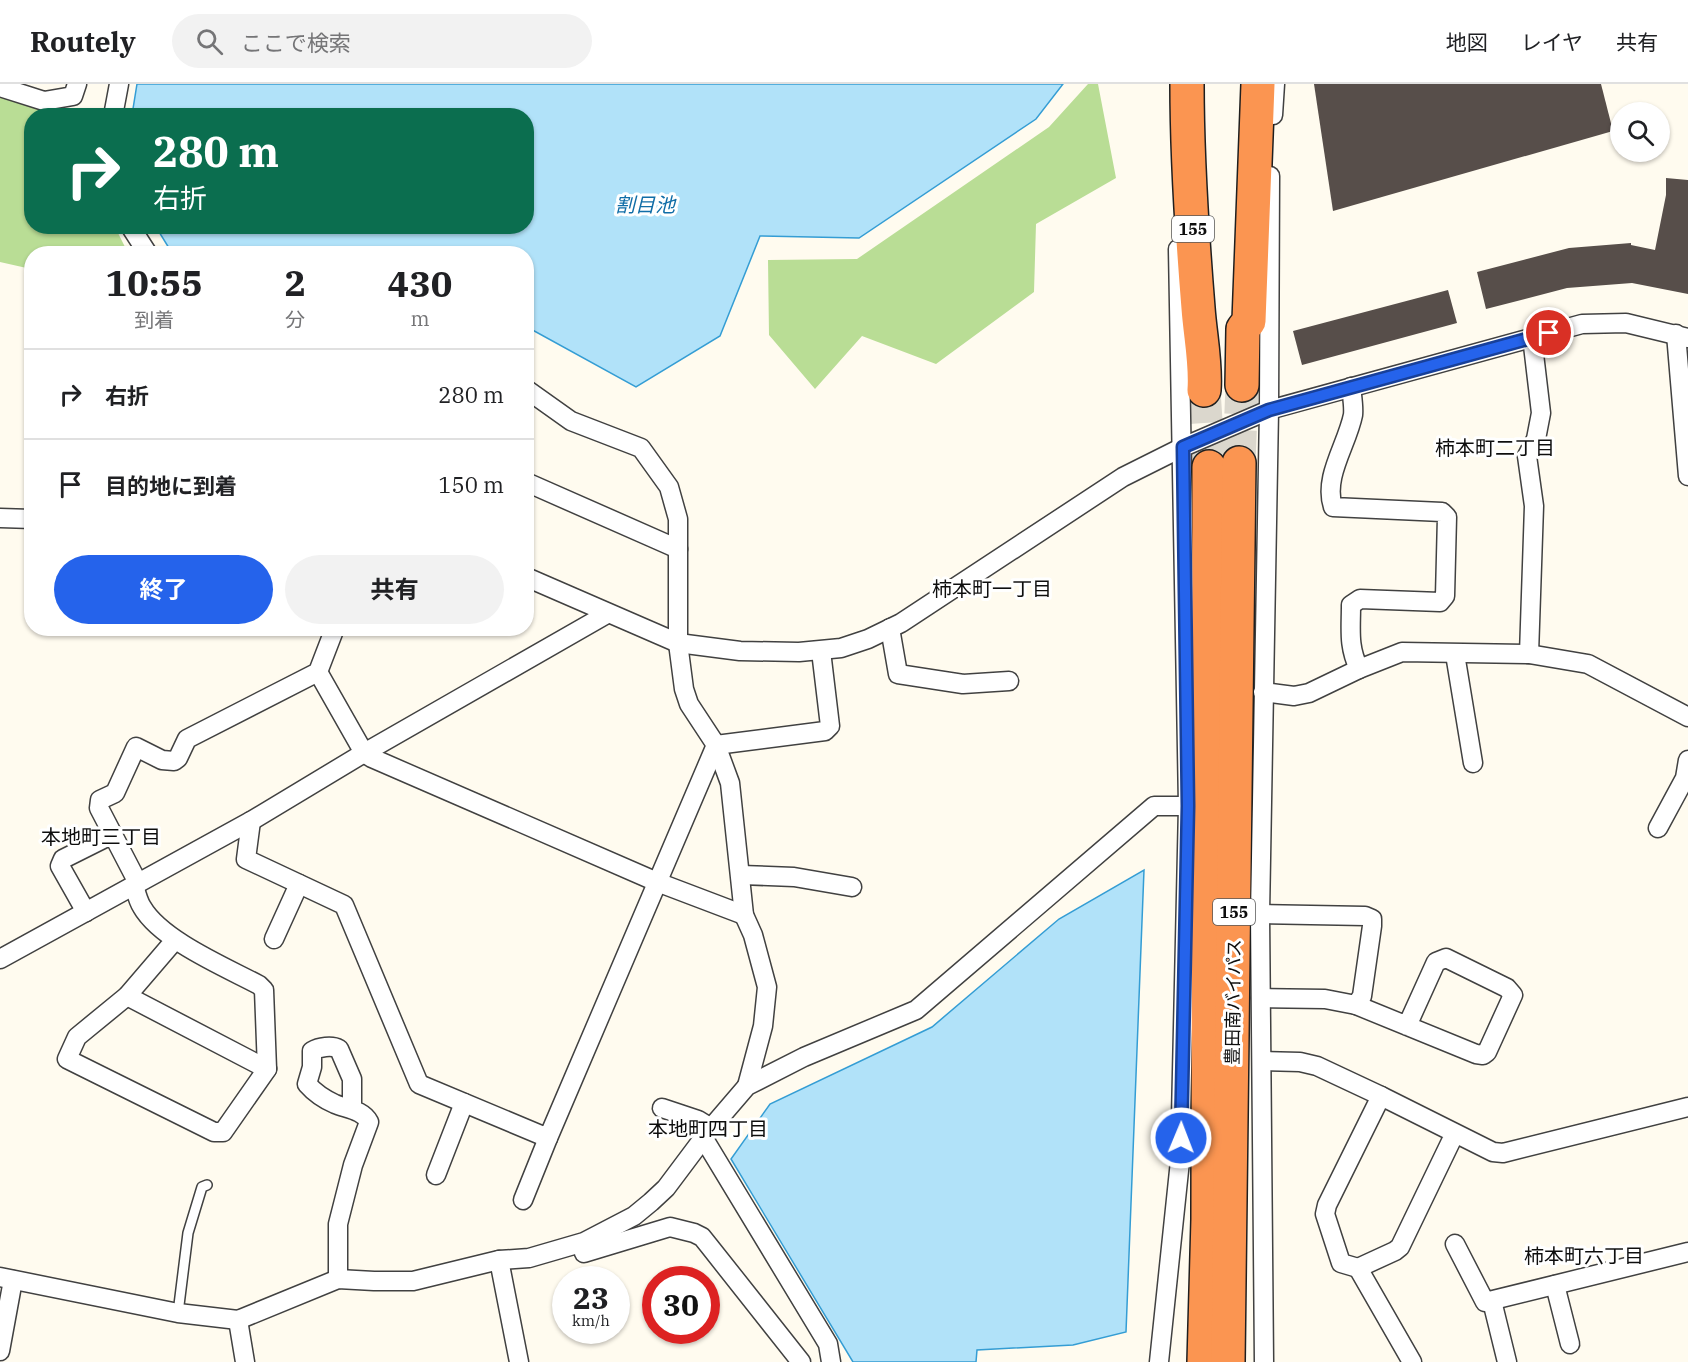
<!DOCTYPE html>
<html lang="ja">
<meta charset="utf-8">
<style>
body{margin:0;font-family:"IBM Plex Serif","Noto Sans JP",serif;background:#f2f2f2;color:#202124;height:100vh;display:flex;flex-direction:column;font-size:22px;white-space:nowrap}
*{box-sizing:border-box;margin:0}
p{font-size:20px;color:#757577}
.icon{flex:none;width:33px;height:33px;fill:none;stroke:currentColor;stroke-width:2;stroke-linecap:round;stroke-linejoin:round}
.map{position:relative;flex:1;overflow:hidden}
.drawer{position:absolute;left:24px;top:162px;width:510px;height:390px;display:flex;flex-direction:column;background:#fff;border-radius:24px;box-shadow:0 2px 4px #0004}
.drawer>*{flex:none}
.banner{position:absolute;left:24px;top:24px;width:510px;height:126px;border-radius:24px;box-shadow:0 2px 4px #0004;background:#0b6e4f;color:#fff;overflow:hidden}
.buttons{position:absolute;left:1610px;top:18px;display:grid;gap:12px}
.buttons a{display:grid;place-items:center;width:60px;height:60px;border-radius:50%;background:#fff;box-shadow:0 2px 4px #0004;font-size:30px}
.speed{position:absolute;left:552px;top:1182px;display:flex;gap:12px;font-size:30px;font-weight:700;text-align:center}
.speed>*{display:grid;place-content:center;width:78px;height:78px;border-radius:50%;background:#fff;box-shadow:0 2px 4px #0004;line-height:1}
.speed small{font-size:15px;font-weight:400}
.speed .limit{border:9px solid #d22;background:#fff;color:#111}
.pin{position:absolute;display:grid;place-items:center;width:51px;height:51px;color:#fff;margin:-26px;border:3px solid #fff;border-radius:50%;box-shadow:0 2px 6px #0007}
.me{position:absolute;width:66px;margin:-33px;rotate:1deg;stroke-linejoin:round;filter:drop-shadow(0 0 4px #0008)}
.turn{display:flex;align-items:center;gap:21px;height:126px;padding:0 30px;font-size:27px}
.turn .icon{width:78px;height:78px;stroke-width:2.5}
.turn b{display:block;font-size:42px;line-height:51px}
.eta{display:flex;justify-content:space-evenly;align-items:center;height:102px;text-align:center}
.eta b{font-size:36px;font-weight:700;line-height:42px}
.button{display:flex;gap:12px;margin-top:auto;padding:12px 30px}
.button a{flex:1;height:69px;border-radius:36px;background:#2563eb;color:#fff;font-size:24px;font-weight:700;line-height:69px;text-align:center}
.button a+a{background:#f2f2f2;color:#202124}
ul{padding:0;list-style:none}
li{display:flex;align-items:center;gap:18px;height:90px;padding:0 30px;border-top:2px solid #e0e0e0}
li div{flex:1}
li b{display:block;font-size:22px}
li em{font-style:normal}
header{display:flex;align-items:center;gap:36px;box-sizing:border-box;height:84px;padding:0 30px;background:#fff;border-bottom:2px solid #e0e0e0}
header strong{font-size:28px}
nav{display:flex;gap:33px;margin-inline-start:auto;font-size:21px}
.search{width:420px;height:54px;background:#f2f2f2;display:flex;align-items:center;gap:15px;box-sizing:border-box;padding:0 21px;border-radius:33px;color:#757577;font-size:22px}
.map>svg:first-child{display:block}
.forest{fill:#b9dd95}
.water{fill:#b1e2f9;stroke:#349dd4;stroke-width:1.5}
.building{fill:#574e4a}
.lines{fill:none;stroke-linecap:round;stroke-linejoin:round}
.highway-tunnel{stroke:#dbd7cd;stroke-width:33;stroke-dasharray:33 16;stroke-linecap:butt}
.lane-casing{stroke:#414141;stroke-width:12}
.street-casing{stroke:#414141;stroke-width:21}
.highway-casing{stroke:#1f1f1f;stroke-width:36}
.lane{stroke:#fff;stroke-width:9}
.street{stroke:#fff;stroke-width:18}
.highway{stroke:#fb9551;stroke-width:33}
.route-casing{stroke:#184099;stroke-width:15}
.route{stroke:#2563eb;stroke-width:10}
.labels{text-anchor:middle;dominant-baseline:central;stroke-width:6;stroke-linejoin:round;paint-order:stroke}
.shield{fill:#fff;stroke:#565656;stroke-width:1.5}
.shield-label{font-size:16px;font-weight:bold;fill:#0e0e0e}
.street-label{font-size:18px;fill:#0e0e0e;stroke:#fff}
.water-label{font-size:20px;font-style:italic;fill:#106da7;stroke:#fff}
.neighbourhood-label{font-size:20px;fill:#0e0e0e;stroke:#fff}
</style>
<header>
<strong>Routely</strong>
<div class="search"><svg class="icon" aria-label="search" viewBox="0 0 24 24"><circle cx="10" cy="10" r="6"/><path d="M15 15l6 6"/></svg>ここで検索</div>
<nav><a>地図</a><a>レイヤ</a><a>共有</a></nav>
</header>
<div class="map">
<svg width="1688" height="1278" viewBox="0 0 1688 1278">
<rect width="100%" height="100%" fill="#fffbef"/>
<g class="forest">
<path d="M1088 0H1098L1116 94 1036 140 1034 208 936 280 862 252 815 305 769 251 768 176 857 175 1049 43Z"/>
<path d="M0 13 37 25 43 31 32 32V142L115 143 128 169 32 170 31 185 0 178Z"/>
</g>
<g class="water">
<path d="M137 0H1063L1036 35 859 154 760 152 720 252 636 303 527 243 526 170 442 169 420 163 394 170 172 169 156 143 526 142V32L132 31Z"/>
<path d="M1144 786 1126 1248 1073 1261 977 1266 976 1278H853L731 1075 770 1020 932 943 1059 835Z"/>
</g>
<g class="building">
<path d="M1314 0H1601L1613 47 1333 127Z"/>
<path d="M1666 94 1688 96V210L1632 199 1567 204 1486 225 1477 188 1569 164 1631 159V161L1655 166 1666 111Z"/>
<path d="M1448 206 1457 239 1302 281 1293 247Z"/>
</g>
<g class="lines">
<g class="highway-tunnel">
<path d="M1204 306 1209 383"/>
<path d="M1239 379 1242 301"/>
</g>
<g class="lane-casing">
<path id="lane" d="M178 1229 188 1149 202 1103 207 1101"/>
</g>
<g class="street-casing">
<g id="street">
<path d="M0 3 44 17 73 12 77 0"/>
<path d="M1273 31 1275 0"/>
<path d="M113 32 119 0"/>
<path d="M130 142 148 170"/>
<path d="M1676 250 1688 392"/>
<path d="M1351 303C1352 312 1354 323 1353 331 1347 361 1323 393 1333 423L1442 428 1447 433 1445 512 1440 518 1360 515 1351 521C1351 546 1348 562 1359 585"/>
<path d="M526 305 571 337 641 364 669 403 678 435V559L684 605 689 620 716 661 730 699 744 831 753 851 767 903 763 942 747 1002"/>
<path d="M526 398 678 465"/>
<path d="M0 434 32 435"/>
<path d="M526 493 678 559 740 567 799 568 841 564 868 555 901 539 1123 393 1183 363 1269 326 1582 240 1626 239 1688 254"/>
<path d="M890 544 898 590 963 600 1009 597"/>
<path d="M1455 570 1473 679"/>
<path d="M1529 570 1534 422 1527 372 1536 355 1541 329 1532 253"/>
<path d="M318 588 364 669 372 674 657 798 744 831"/>
<path d="M1263 608 1294 612 1309 609 1359 585 1402 568 1529 570 1588 580 1688 633"/>
<path d="M251 737 246 775 344 821 419 1000 548 1054 716 661 825 647 830 642 821 567"/>
<path d="M1658 744 1685 694 1688 676"/>
<path d="M741 791 794 793 852 803"/>
<path d="M138 799 99 724 100 716 115 709 136 663 162 676 174 677 178 674 187 655 318 588 333 549"/>
<path d="M134 801C136 808 138 817 142 823 161 856 225 883 259 901L264 906 267 985 223 1048H214L67 975 77 953 127 912 175 856"/>
<path d="M86 828 60 782 63 775 113 750"/>
<path d="M1260 830 1365 832 1372 835V842L1362 912 1356 921 1325 915 1261 914"/>
<path d="M274 855 299 800"/>
<path d="M0 875 251 737 364 669 607 530"/>
<path d="M127 912 267 985"/>
<path d="M1356 921 1476 970 1483 971 1487 968 1513 911 1507 904 1446 874 1436 878 1407 942"/>
<path d="M1262 977 1300 978 1317 982 1381 1012"/>
<path d="M662 1024 698 1036 711 1044"/>
<path d="M1455 1049 1400 1163 1395 1167 1358 1184 1341 1179 1325 1130 1327 1121 1381 1012 1493 1068 1503 1069 1688 1023"/>
<path d="M704 1055 828 1260 831 1278"/>
<path d="M436 1091 464 1019"/>
<path d="M523 1116 548 1054"/>
<path d="M1455 1160 1485 1218 1688 1168"/>
<path d="M584 1169 670 1143 694 1149 702 1153 710 1163 801 1278"/>
<path d="M499 1176 519 1278"/>
<path d="M1358 1184 1412 1278"/>
<path d="M0 1193 178 1229 238 1236 338 1195 374 1197H413L499 1176 529 1174 584 1158 634 1132 651 1118 666 1104 711 1044 747 1002 804 973 916 926 1154 722H1188"/>
<path d="M338 1195V1140L353 1081 369 1038C363 1026 347 1025 335 1020 326 1016 314 1008 307 1000L312 983V967C319 963 332 961 339 965L352 995V1025"/>
<path d="M1555 1201 1570 1260"/>
<path d="M1492 1217 1507 1278"/>
<path d="M238 1236 245 1278"/>
<path d="M0 1267 13 1196"/>
<path d="M1159 1278 1180 1077 1188 722 1178 165"/>
<path d="M1264 1278 1260 830 1269 326 1270 92"/>
</g>
</g>
<g class="highway-casing">
<g id="highway">
<path d="M1187 0C1187 75 1192 150 1198 224 1200 252 1206 279 1204 306"/>
<path d="M1242 301 1243 245 1249 237 1258 0"/>
<path d="M1204 1278 1208 1135 1209 383"/>
<path d="M1228 1278 1239 379"/>
</g>
</g>
<use href="#lane" class="lane"/>
<use href="#street" class="street"/>
<use href="#highway" class="highway"/>
</g>
<g class="lines">
<g class="route-casing">
<path id="route" d="M1181 1054 1188 722 1183 363 1269 326 1549 249"/>
</g>
<use href="#route" class="route"/>
</g>
<g class="labels">
<g class="shield">
<rect x="1172" y="132" width="42" height="26" rx="4.5"/>
<rect x="1213" y="815" width="42" height="26" rx="4.5"/>
</g>
<g class="shield-label">
<text x="1193" y="145">155</text>
<text x="1234" y="828">155</text>
</g>
<g class="street-label">
<text transform="translate(1233 918) rotate(-89)">豊田南バイパス</text>
</g>
<g class="water-label">
<text x="645" y="120">割目池</text>
</g>
<g class="neighbourhood-label">
<text x="1495" y="363">柿本町二丁目</text>
<text x="992" y="504">柿本町一丁目</text>
<text x="101" y="752">本地町三丁目</text>
<text x="708" y="1044">本地町四丁目</text>
<text x="1584" y="1171">柿本町六丁目</text>
</g>
</g>
</svg>
<div class="buttons">
<a><svg class="icon" aria-label="search" viewBox="0 0 24 24"><circle cx="10" cy="10" r="6"/><path d="M15 15l6 6"/></svg></a>
</div>
<div class="speed"><div>23<small>km/h</small></div><div class="limit">30</div></div>
<div class="pin" style="left:1549px;top:249px;background:#d93025"><svg class="icon" aria-label="arrive" viewBox="0 0 24 24"><path d="M6 21V4h12l-3 4 3 4H6"/></svg></div>
<svg class="me" style="left:1181px;top:1054px" viewBox="-20 -20 40 40"><circle r="17" fill="#2563eb" stroke="#fff" stroke-width="3"/><path d="M0-11L8 9 0 5-8 9z" fill="#fff"/></svg>
<div class="banner">
<div class="turn"><svg class="icon" aria-label="right" viewBox="0 0 24 24"><path d="M7 20v-9h11M14 6l5 5-5 5"/></svg><div><b>280 m</b>右折</div></div>
</div>
<section class="drawer">
<div class="eta">
<div><b>10:55</b><p>到着</p></div>
<div><b>2</b><p>分</p></div>
<div><b>430</b><p>m</p></div>
</div>
<ul>
<li><svg class="icon" aria-label="right" viewBox="0 0 24 24"><path d="M7 20v-9h11M14 6l5 5-5 5"/></svg><div><b>右折</b></div><em>280 m</em></li>
<li><svg class="icon" aria-label="arrive" viewBox="0 0 24 24"><path d="M6 21V4h12l-3 4 3 4H6"/></svg><div><b>目的地に到着</b></div><em>150 m</em></li>
</ul>
<div class="button"><a>終了</a><a>共有</a></div>
</section>
</div>
